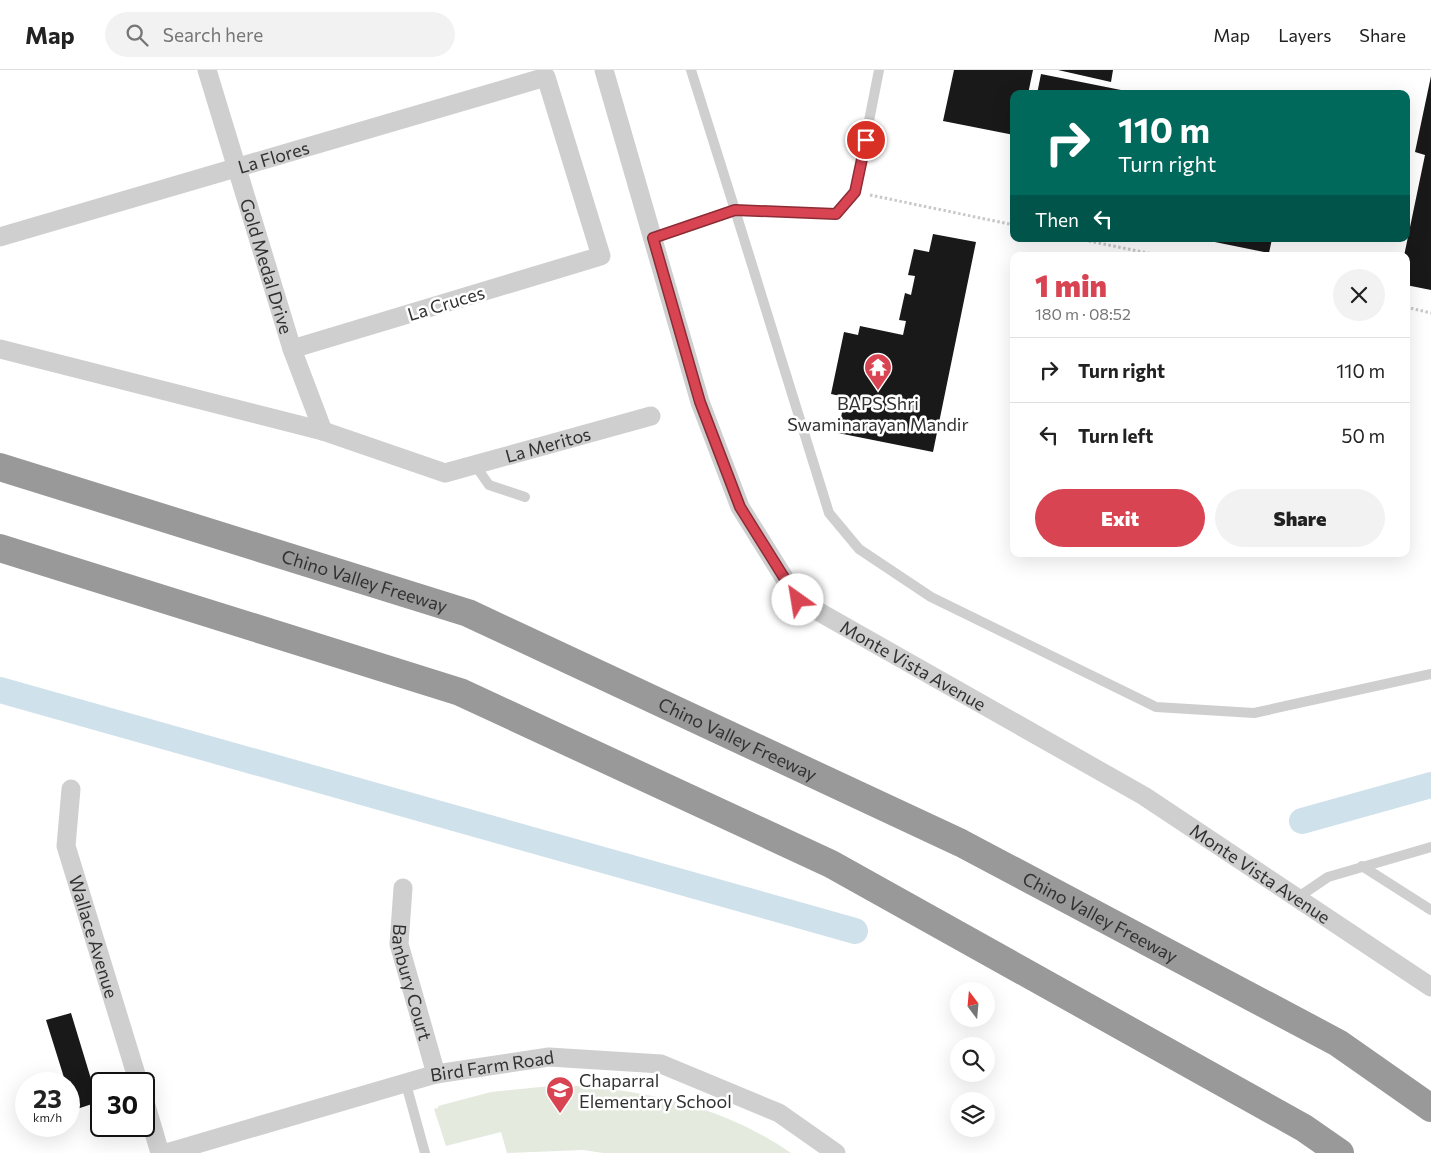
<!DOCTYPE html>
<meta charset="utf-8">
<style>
body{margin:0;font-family:Commissioner,sans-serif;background:#f2f2f2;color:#222;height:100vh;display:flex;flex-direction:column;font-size:19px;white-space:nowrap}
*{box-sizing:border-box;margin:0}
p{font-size:16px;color:#767676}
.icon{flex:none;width:28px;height:28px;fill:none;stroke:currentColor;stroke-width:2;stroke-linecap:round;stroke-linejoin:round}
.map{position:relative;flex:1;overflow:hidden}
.details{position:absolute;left:1010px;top:182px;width:400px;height:305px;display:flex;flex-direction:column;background:#fff;border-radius:10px;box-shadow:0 5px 20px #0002}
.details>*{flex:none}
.guide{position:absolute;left:1010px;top:20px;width:400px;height:152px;border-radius:10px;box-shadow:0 5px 20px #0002;background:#00695c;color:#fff;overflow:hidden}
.needle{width:32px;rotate:344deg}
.tools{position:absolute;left:950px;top:912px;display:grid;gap:10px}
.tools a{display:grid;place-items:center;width:45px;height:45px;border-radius:50%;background:#fff;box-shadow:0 5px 20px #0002;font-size:25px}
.speed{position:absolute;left:15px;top:1002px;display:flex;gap:10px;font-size:25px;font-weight:700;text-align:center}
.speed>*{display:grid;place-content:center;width:65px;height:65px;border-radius:50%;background:#fff;box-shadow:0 5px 20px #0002;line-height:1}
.speed small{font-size:12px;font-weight:400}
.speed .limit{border:2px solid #111;border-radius:8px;background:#fff;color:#111}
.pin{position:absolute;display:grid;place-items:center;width:42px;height:42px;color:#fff;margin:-21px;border:2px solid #fff;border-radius:50%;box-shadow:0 1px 5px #0007}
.me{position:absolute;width:55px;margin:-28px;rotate:328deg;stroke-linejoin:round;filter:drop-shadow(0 0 4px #0008)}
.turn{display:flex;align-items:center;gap:18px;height:105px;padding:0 25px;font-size:22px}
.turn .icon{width:65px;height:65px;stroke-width:2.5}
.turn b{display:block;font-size:35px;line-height:42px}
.then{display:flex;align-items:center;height:48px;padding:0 25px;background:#0003;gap:10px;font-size:19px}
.round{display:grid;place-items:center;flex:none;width:52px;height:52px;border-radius:26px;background:#f2f2f2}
.overview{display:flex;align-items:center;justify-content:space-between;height:85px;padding:0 25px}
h1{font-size:30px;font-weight:800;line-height:38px;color:#d84452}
.action{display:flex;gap:10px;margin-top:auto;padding:10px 25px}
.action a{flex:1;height:58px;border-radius:30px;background:#d84452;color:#fff;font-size:20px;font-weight:800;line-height:58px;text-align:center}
.action a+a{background:#f2f2f2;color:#222}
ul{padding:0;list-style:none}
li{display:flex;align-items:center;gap:15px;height:65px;padding:0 25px;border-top:1px solid #e0e0e0}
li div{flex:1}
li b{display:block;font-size:19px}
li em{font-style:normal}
header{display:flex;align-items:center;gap:30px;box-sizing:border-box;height:70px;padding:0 25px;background:#fff;border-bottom:1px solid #e0e0e0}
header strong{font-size:24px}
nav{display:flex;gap:28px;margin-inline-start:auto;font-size:18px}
.search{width:350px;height:45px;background:#f2f2f2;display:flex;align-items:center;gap:12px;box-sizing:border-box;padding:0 18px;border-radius:28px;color:#767676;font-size:19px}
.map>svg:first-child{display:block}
.green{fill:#e5eade}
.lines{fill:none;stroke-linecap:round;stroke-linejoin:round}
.canal{stroke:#cfe1eb;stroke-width:26}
.building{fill:#191919}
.path{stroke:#c9c9c9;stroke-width:3;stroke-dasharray:2.5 2.5;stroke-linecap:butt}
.lane{stroke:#cfcfcf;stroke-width:10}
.street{stroke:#cfcfcf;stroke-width:19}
.highway{stroke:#999;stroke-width:28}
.route-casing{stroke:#8c2c35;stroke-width:12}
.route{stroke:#d84452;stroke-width:9}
.labels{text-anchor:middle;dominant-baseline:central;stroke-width:5;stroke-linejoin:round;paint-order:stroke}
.street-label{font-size:18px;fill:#323232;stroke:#fff}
.poi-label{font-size:18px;fill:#323232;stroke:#fff}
</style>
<header>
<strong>Map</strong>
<div class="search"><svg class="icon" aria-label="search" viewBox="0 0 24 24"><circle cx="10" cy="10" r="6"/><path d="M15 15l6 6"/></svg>Search here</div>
<nav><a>Map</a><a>Layers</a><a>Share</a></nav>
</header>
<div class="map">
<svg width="1431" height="1083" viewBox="0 0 1431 1083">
<rect width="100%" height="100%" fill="#fff"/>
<path class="green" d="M560 1015C641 1019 722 1035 791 1083H603L583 1080 507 1083 501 1062 446 1076 434 1039 438 1038V1036L491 1022Z"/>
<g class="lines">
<g class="canal">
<path d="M0 620 855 861"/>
<path d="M1302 751 1431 715"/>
</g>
</g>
<g class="building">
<path d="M954 0H1033L1028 24H1014V65L943 51Z"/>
<path d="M1058 0H1113L1111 12Z"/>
<path d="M1041 4 1136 23V24H1037Z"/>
<path d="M1431 6V220L1406 215V186H1404L1425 85 1415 82Z"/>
<path d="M933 164 976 172 933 382 838 363 845 327 831 324 844 262 858 265 860 256 903 265 906 251 899 250 905 223 911 225 915 206 908 205 914 179 929 182Z"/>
<path d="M1200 169H1272L1269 183Z"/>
<path d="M71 943 98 1032 74 1040 69 1014H66L46 950Z"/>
</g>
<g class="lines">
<g class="path">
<path d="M870 125 1014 155"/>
<path d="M1079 169 1162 186"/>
<path d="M1406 237 1431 243"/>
</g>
<g class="lane">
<path d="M879 0 855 122 836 144 735 140 829 443 859 479 931 527 1156 637 1254 643 1431 604"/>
<path d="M653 168 735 140 691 0"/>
<path d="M475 395 489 415 525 427"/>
<path d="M1362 796 1431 840"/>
<path d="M1297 828 1328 807 1431 777"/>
<path d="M406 1014 425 1083"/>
</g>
<g class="street">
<path id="s1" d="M207 0 292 279 323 361"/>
<path id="s2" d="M604 0 700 332 740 437 798 530 1144 726 1431 917"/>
<path id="s3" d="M0 167 546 7 601 186 292 279"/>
<path id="s4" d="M0 279 323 361 445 403 651 346"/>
<path id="s5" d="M71 719 66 776 139 1014"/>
<path id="s6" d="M403 818 399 874 436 1004"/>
<path d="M144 1029 160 1083"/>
<path id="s7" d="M166 1083 436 1004 549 987 661 994 779 1043 836 1083"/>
</g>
<g class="highway">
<path id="s8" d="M0 397 468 543 961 773 1338 973 1431 1038"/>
<path d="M0 478 460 622 831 794 1304 1058 1340 1083"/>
</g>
</g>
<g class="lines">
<g class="route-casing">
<path id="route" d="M798 530 740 437 700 332 653 168 735 140 836 144 855 122 866 70"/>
</g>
<use href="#route" class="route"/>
</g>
<defs>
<g id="temple-pin" transform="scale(1.4375)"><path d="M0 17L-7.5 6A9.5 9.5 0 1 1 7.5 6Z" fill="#d84452" stroke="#fff"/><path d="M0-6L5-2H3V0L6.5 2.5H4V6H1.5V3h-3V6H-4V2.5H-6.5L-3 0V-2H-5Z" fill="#fff"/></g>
<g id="school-pin" transform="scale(1.4375)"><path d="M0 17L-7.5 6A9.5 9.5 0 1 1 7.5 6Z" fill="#d84452" stroke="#fff"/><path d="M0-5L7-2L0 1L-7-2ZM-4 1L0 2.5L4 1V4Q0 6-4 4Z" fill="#fff"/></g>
</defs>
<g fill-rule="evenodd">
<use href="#temple-pin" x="878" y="297"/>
<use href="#school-pin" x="560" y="1020"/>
</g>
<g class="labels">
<g class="street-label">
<text stroke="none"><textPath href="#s3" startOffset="285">La Flores</textPath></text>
<text stroke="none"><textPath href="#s1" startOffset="205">Gold Medal Drive</textPath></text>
<text transform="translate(446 233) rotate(-17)">La Cruces</text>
<text stroke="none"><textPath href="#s4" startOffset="569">La Meritos</textPath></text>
<text stroke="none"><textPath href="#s8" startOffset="382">Chino Valley Freeway</textPath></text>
<text stroke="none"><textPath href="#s2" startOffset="700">Monte Vista Avenue</textPath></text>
<text stroke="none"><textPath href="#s8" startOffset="788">Chino Valley Freeway</textPath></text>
<text stroke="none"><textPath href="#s2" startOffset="1105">Monte Vista Avenue</textPath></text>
<text stroke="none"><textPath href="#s8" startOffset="1192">Chino Valley Freeway</textPath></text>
<text stroke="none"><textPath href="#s5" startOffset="152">Wallace Avenue</textPath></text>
<text stroke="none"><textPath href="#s6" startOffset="96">Banbury Court</textPath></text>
<text stroke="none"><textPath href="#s7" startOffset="338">Bird Farm Road</textPath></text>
</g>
<g class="poi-label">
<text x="878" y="333">BAPS Shri<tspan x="878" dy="21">Swaminarayan Mandir</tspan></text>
<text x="579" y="1010" text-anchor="start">Chaparral<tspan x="579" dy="21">Elementary School</tspan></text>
</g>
</g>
</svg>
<div class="tools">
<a><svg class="needle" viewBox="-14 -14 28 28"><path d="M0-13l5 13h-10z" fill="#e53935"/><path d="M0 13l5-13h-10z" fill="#767676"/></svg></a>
<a><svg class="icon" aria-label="search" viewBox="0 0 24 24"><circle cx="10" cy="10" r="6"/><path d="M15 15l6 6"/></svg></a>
<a><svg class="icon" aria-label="layers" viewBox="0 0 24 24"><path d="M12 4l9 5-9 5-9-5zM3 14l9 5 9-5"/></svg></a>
</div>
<div class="speed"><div>23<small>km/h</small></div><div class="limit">30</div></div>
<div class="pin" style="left:866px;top:70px;background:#d93025"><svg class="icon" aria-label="arrive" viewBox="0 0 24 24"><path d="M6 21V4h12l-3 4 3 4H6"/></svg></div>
<svg class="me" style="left:798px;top:530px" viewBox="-20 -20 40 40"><circle r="19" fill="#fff"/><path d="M0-13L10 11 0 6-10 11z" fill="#d84452"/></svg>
<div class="guide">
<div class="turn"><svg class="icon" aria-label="right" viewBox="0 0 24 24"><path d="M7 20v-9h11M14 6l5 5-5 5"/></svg><div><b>110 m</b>Turn right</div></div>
<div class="then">Then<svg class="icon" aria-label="left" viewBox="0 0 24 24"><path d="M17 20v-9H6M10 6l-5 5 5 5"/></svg></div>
</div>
<section class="details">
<div class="overview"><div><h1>1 min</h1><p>180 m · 08:52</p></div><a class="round"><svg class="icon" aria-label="close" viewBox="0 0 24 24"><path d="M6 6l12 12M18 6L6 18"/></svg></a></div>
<ul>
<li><svg class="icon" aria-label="right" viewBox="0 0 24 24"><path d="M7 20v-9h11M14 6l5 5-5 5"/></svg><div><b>Turn right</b></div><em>110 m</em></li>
<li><svg class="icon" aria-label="left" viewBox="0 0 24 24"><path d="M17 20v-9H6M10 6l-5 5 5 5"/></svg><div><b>Turn left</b></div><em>50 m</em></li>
</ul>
<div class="action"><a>Exit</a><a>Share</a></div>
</section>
</div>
